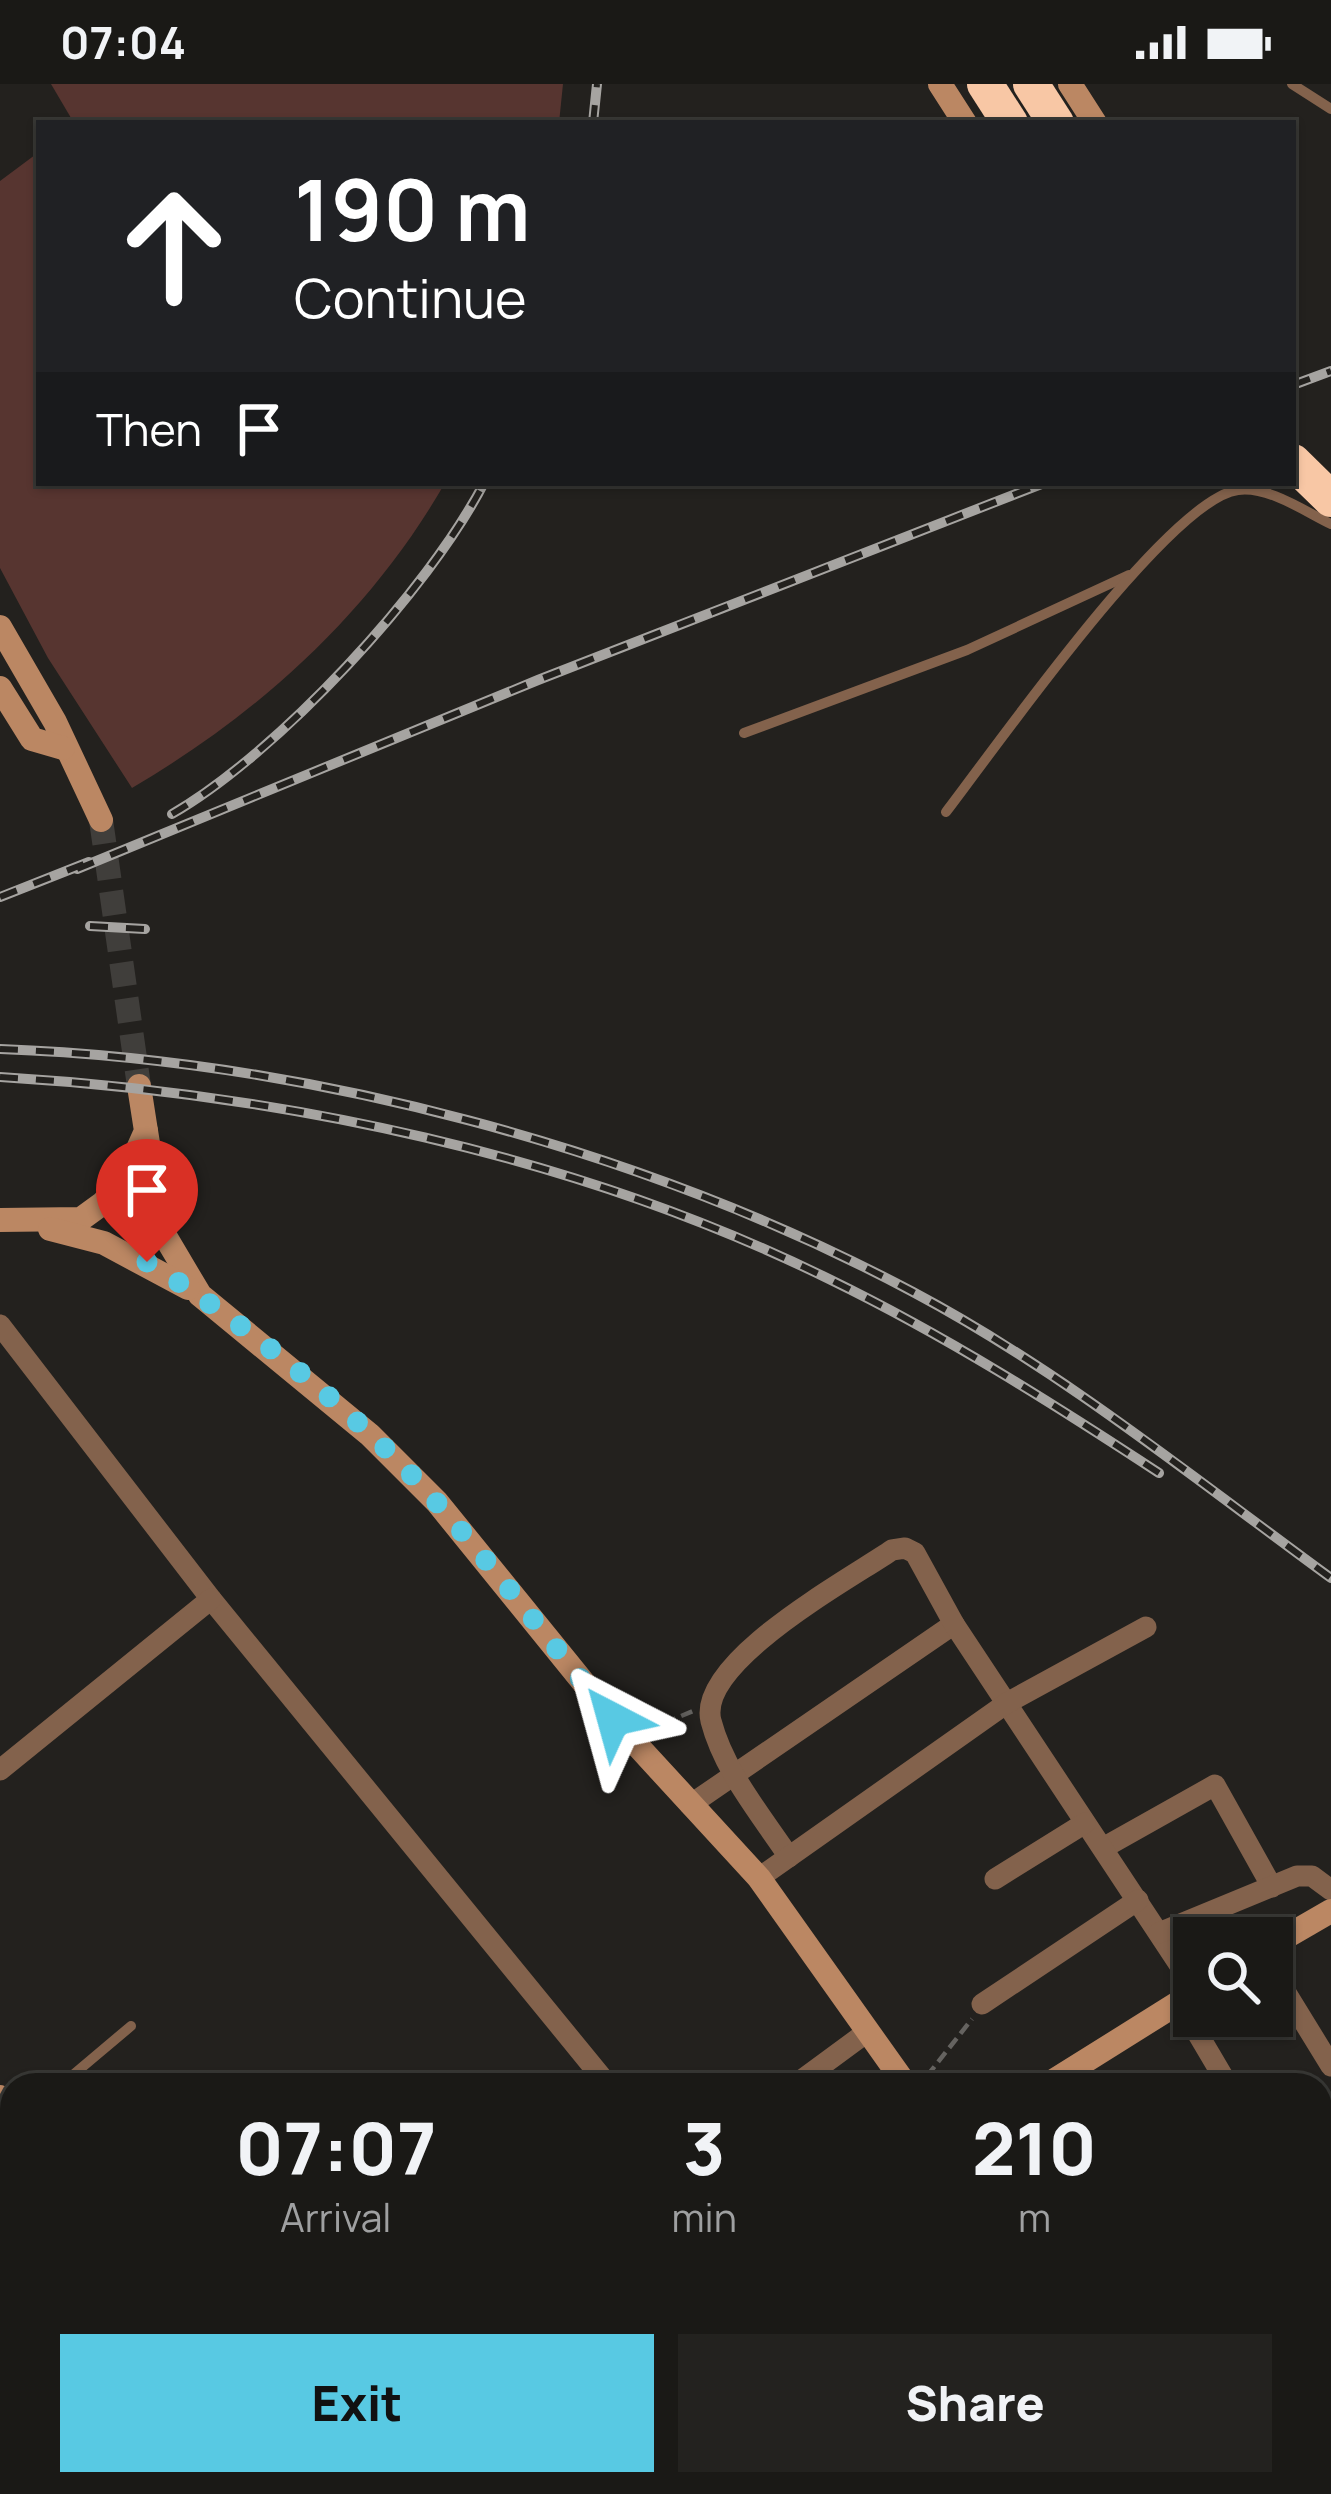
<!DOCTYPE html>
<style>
body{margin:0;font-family:Manrope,sans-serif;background:#23221f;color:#f1f3f6;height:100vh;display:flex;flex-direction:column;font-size:45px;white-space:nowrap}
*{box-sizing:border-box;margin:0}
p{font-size:39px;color:#9fa0a1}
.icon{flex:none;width:66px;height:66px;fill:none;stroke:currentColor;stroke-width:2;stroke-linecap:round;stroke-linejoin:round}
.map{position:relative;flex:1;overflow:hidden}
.panel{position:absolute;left:0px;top:1989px;width:1332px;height:423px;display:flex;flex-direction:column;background:#1a1916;border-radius:36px 36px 0 0;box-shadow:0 3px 9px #0004,0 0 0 3px #383835}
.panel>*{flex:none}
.guide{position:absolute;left:36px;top:36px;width:1260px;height:366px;border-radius:0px;box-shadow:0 3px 9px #0004,0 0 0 3px #383835;background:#202124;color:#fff;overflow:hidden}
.controls{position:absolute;left:1173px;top:1833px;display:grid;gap:24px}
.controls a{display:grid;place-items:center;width:120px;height:120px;border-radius:0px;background:#1a1916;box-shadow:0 3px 9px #0004,0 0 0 3px #383835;font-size:60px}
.pin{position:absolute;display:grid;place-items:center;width:102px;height:102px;color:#fff;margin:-123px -51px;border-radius:50% 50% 50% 0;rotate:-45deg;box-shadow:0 0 12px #0007}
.pin .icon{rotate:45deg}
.me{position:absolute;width:132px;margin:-66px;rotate:321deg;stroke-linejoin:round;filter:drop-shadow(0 0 9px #0008)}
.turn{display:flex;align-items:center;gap:42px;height:252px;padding:0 60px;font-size:54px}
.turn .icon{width:156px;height:156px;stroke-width:2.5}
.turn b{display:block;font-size:84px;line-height:102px}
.then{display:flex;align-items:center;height:114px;padding:0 60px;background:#0003;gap:24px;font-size:45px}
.eta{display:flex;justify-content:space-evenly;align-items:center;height:204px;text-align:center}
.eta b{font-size:72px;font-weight:800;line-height:84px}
.primary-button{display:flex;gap:24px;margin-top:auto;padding:24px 60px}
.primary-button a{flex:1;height:138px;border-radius:0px;background:#58c9e3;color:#111;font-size:48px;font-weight:800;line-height:138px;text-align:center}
.primary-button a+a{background:#23221f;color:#f1f3f6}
.status{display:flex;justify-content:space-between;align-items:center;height:84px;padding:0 60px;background:#1a1916;direction:ltr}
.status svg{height:33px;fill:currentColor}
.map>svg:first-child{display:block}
.green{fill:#573530}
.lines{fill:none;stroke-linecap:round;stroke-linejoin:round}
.secondary-tunnel{stroke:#403e3b;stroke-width:24;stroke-dasharray:24 12;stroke-linecap:butt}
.path{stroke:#656360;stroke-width:4.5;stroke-dasharray:12 6;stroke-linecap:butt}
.lane{stroke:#83624c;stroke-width:10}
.street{stroke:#83624c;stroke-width:21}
.secondary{stroke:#bb8763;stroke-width:24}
.highway{stroke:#f8c7a5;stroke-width:36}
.rail-casing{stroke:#a6a4a1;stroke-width:10}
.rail{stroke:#23211e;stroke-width:6;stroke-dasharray:18;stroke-linecap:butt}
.route{stroke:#58c9e3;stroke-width:21;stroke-dasharray:0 37.8}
</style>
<div class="status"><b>07:04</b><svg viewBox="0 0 49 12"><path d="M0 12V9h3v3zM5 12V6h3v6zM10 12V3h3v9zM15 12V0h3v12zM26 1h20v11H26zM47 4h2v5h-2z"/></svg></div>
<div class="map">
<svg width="1331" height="2410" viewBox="0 0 1331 2410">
<rect width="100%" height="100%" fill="#23211e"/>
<g class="green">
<path d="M51 0H563L559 39H74Z"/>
<path d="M39 68V399H445C370 529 261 628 132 704L48 574 0 484V97Z"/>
</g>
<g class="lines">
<path class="secondary-tunnel" d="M101 736 139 1002"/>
<g class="path">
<path d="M648 1646 693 1627"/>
<path d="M927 1992 972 1935"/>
</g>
<g class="lane">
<path d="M1292 0 1331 25"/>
<path d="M744 649 967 566 1129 491"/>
<path d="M946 728C994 666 1169 415 1238 406 1269 402 1304 427 1331 440"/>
<path d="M61 2001 131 1942"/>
<path d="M0 2309 12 2304"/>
<path d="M142 2400 148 2410"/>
</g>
<g class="street">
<path d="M0 1241 211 1515 608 2001"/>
<path d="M0 1686 211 1515"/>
<path d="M690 1721 954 1540"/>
<path d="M1103 1764 1215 1701 1272 1803"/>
<path d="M789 1773C761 1731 724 1687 711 1637 696 1578 850 1495 892 1466L905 1464 915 1469 954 1540 1194 1903"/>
<path d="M759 1794 1007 1619 1146 1543"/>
<path d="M995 1795 1085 1739"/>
<path d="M1159 1849 1297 1792H1312L1331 1806"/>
<path d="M1272 1886 1331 1982"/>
<path d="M1179 1918 1228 2001"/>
<path d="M982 1920 1138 1816"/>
<path d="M795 2001 867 1948"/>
<path d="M1320 2128 1331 2130"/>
<path d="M1320 2234 1331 2233"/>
<path d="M367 2400 375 2410"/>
<path d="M802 2400 814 2410"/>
<path d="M1034 2400 1046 2410"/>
<path d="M1207 2400 1219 2410"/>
<path d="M1313 2400 1323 2410"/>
<path d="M598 2410 607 2400"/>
<path d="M1099 2410 1107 2400"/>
</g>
<g class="secondary">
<path d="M940 0 965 39"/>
<path d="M1070 0 1095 39"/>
<path d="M0 543 55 638 101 736"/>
<path d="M0 604 32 655 63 664"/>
<path d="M146 1047 162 1147 200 1211 370 1351 437 1418 613 1635 759 1794 906 2001"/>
<path d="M0 1136 81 1135 103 1119 125 1094 146 1047 139 1002"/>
<path d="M50 1145 104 1159 188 1204"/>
<path d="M1272 1861 1331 1827"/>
<path d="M1047 2001 1194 1909"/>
<path d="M0 2013 12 2025"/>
<path d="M199 2400 204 2410"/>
</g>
<g class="highway">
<path d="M985 0 1010 39"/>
<path d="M1031 0 1056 39"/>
<path d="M1293 378 1331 415"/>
</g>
<g class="rail-casing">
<g id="rail">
<path d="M593 39 597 0"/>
<path d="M1293 301 1331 287"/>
<path d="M172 730C278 669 428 507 484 399"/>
<path d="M77 785 538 596 1044 399"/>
<path d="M0 813 89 778"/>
<path d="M90 842 145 845"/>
<path d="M0 965C306 976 642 1064 913 1208 1062 1287 1195 1395 1331 1494"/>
<path d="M0 993C283 1010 575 1070 831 1196 946 1252 1052 1319 1159 1389"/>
</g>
</g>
<use href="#rail" class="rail"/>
</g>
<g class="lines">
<path class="route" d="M147 1178C244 1238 364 1334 438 1420 499 1489 555 1564 613 1635"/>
</g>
</svg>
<div class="controls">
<a><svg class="icon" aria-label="search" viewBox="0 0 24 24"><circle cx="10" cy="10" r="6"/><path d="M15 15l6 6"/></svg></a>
</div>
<div class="pin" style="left:147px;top:1178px;background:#d93025"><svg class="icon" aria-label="arrive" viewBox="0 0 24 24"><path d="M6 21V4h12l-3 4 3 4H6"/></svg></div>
<svg class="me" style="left:613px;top:1635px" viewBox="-20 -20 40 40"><path d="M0-17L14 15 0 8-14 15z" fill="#58c9e3" stroke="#fff" stroke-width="4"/></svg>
<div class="guide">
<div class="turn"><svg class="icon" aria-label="ahead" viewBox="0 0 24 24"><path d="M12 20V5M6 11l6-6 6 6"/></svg><div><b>190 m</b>Continue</div></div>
<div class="then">Then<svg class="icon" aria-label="arrive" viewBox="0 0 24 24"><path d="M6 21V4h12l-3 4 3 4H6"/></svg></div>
</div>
<section class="panel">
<div class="eta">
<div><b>07:07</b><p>Arrival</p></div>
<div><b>3</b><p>min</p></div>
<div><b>210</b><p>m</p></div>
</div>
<div class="primary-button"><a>Exit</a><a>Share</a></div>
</section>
</div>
